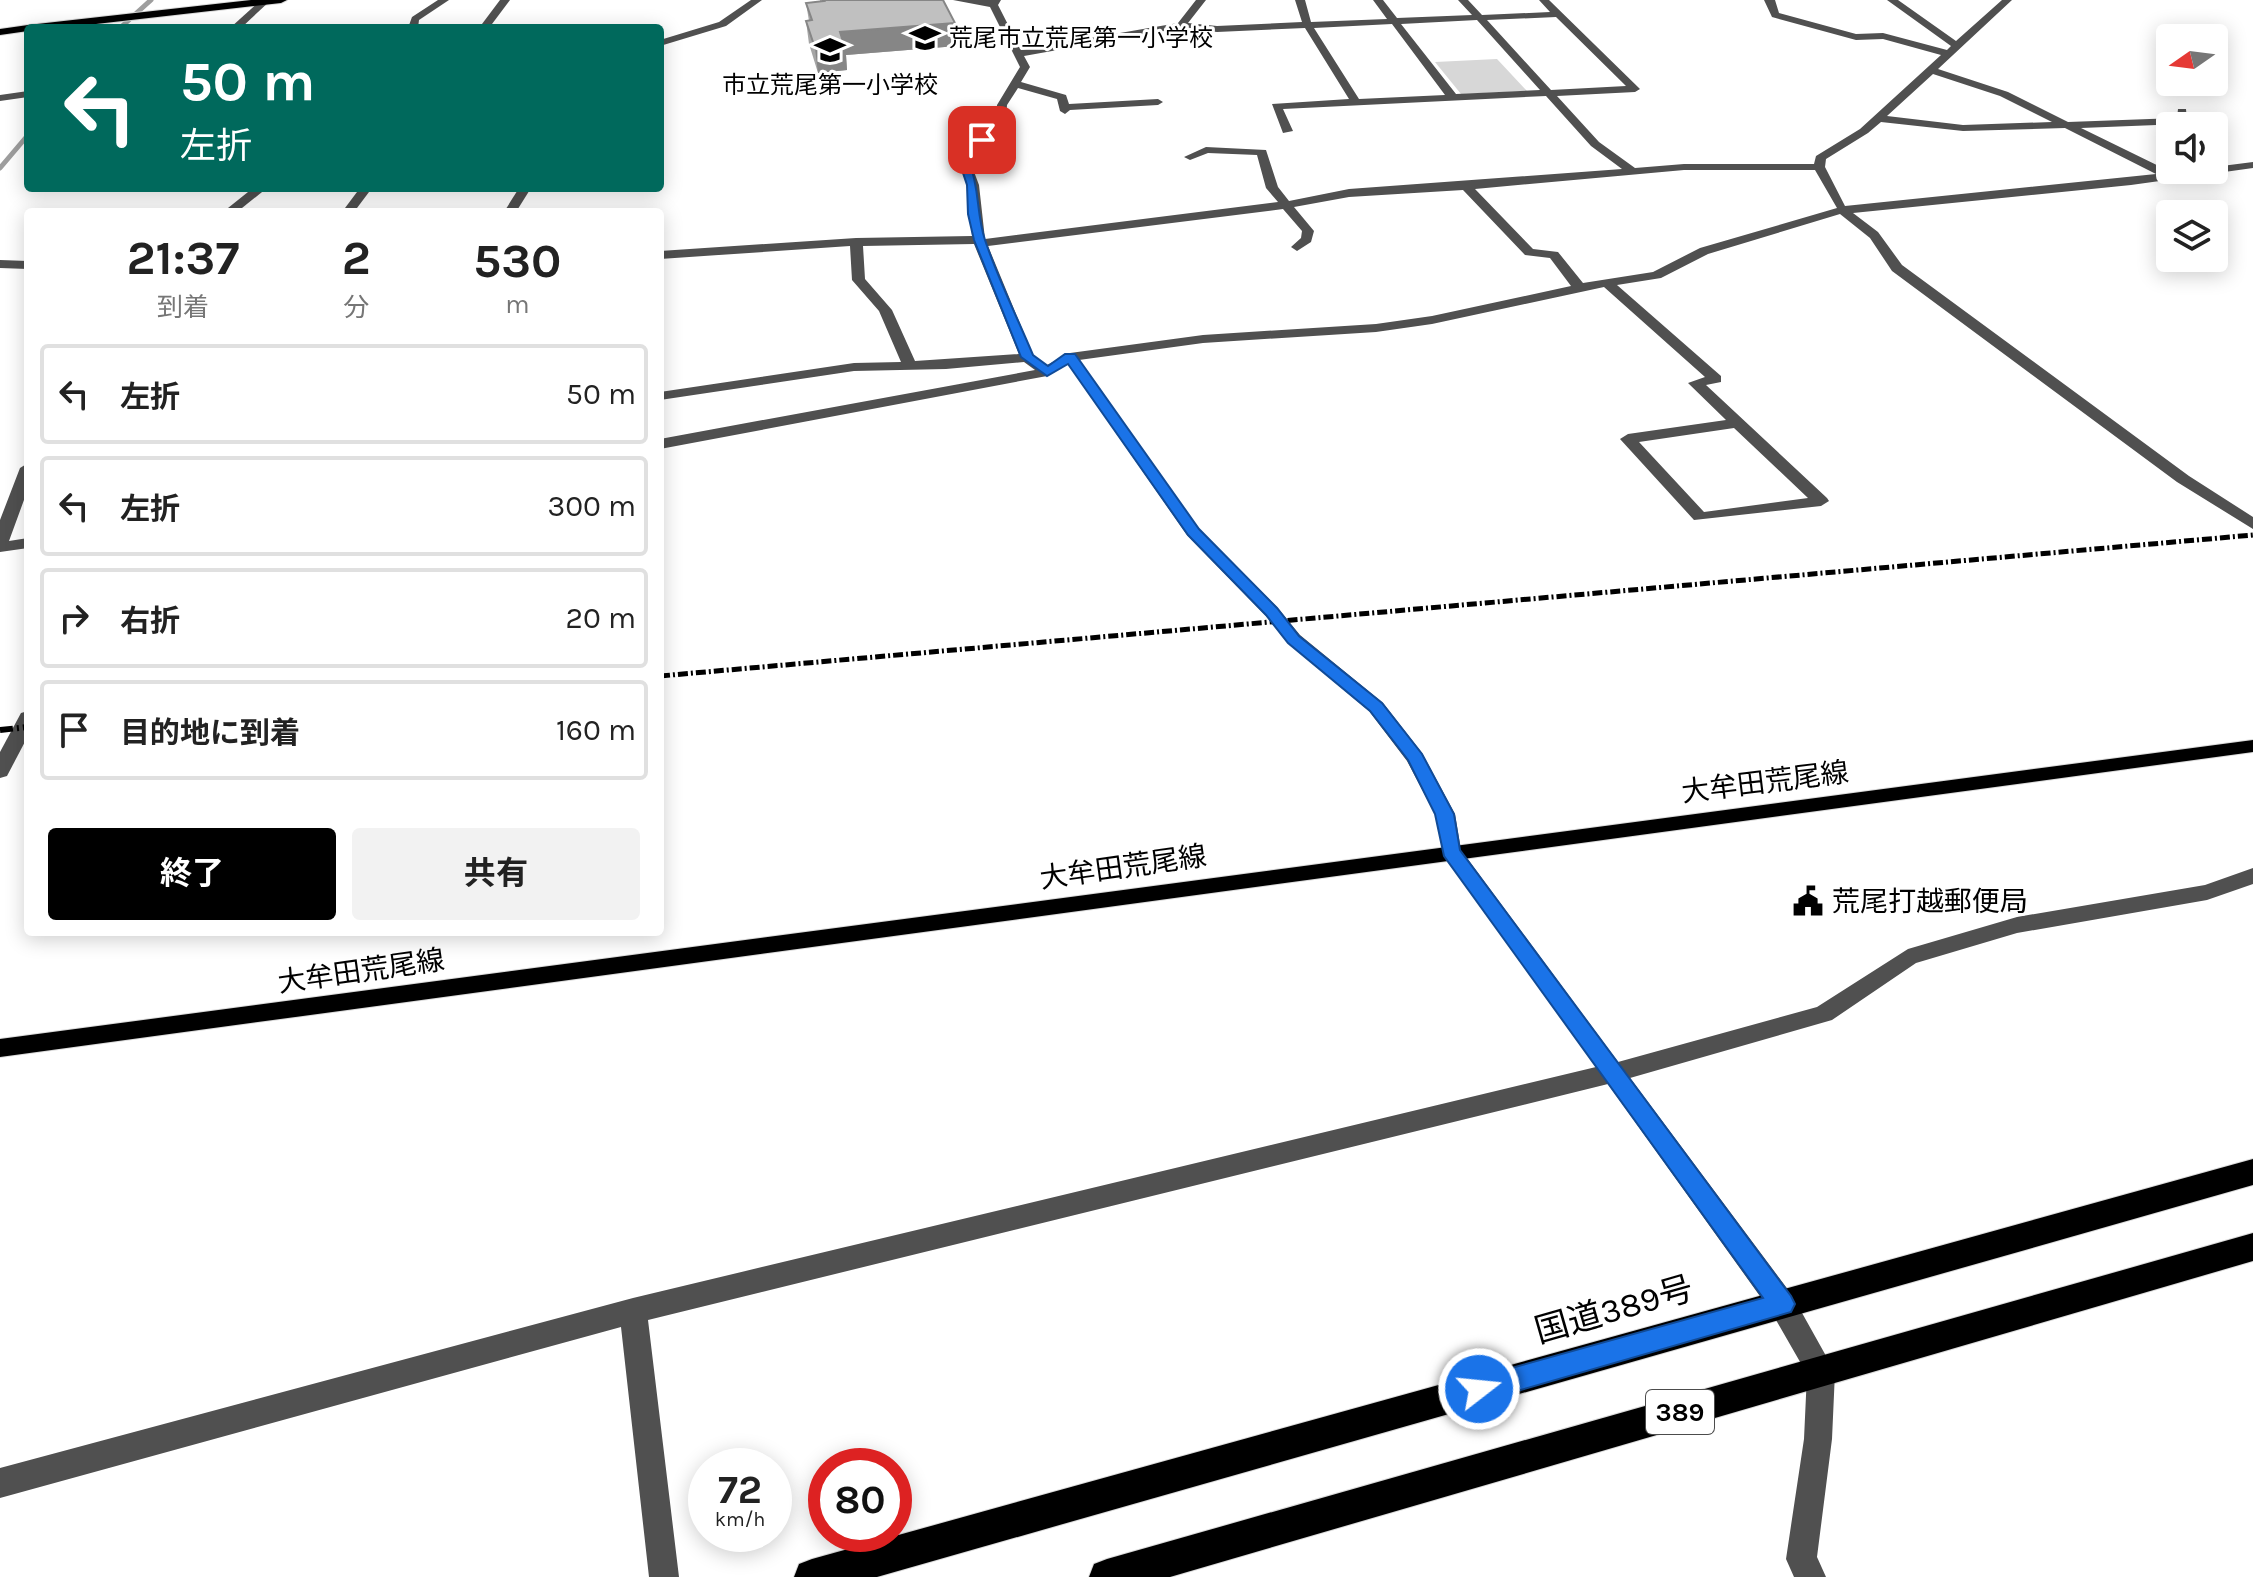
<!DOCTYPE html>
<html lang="ja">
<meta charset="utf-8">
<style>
body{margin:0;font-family:Karla,"Noto Sans JP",sans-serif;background:#f2f2f2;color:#222;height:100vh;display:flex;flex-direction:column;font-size:30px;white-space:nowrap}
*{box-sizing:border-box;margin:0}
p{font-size:26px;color:#767676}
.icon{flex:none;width:44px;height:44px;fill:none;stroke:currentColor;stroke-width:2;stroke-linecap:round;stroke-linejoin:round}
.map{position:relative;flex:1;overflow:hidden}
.panel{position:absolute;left:24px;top:208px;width:640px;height:728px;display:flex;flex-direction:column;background:#fff;border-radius:8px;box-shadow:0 4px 20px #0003}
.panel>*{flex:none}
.guide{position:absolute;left:24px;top:24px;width:640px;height:168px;border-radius:8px;box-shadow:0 4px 20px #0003;background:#00695c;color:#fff;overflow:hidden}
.needle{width:52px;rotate:256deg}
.controls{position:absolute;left:2156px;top:24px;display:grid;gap:16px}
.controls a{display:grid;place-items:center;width:72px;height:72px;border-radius:8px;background:#fff;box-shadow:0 4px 20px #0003;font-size:40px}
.speed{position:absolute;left:688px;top:1448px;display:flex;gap:16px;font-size:40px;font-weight:700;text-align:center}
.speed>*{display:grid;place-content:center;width:104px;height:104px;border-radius:50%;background:#fff;box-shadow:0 4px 20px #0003;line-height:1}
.speed small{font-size:20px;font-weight:400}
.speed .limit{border:12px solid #d22;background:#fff;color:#111}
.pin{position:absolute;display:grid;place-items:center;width:68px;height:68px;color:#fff;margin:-34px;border-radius:16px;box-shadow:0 4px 12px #0006}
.me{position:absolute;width:88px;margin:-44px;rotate:74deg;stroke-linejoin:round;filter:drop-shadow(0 0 6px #0008)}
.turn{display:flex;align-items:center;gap:28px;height:168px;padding:0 24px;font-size:36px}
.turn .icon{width:104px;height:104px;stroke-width:2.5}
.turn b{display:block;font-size:56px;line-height:68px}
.eta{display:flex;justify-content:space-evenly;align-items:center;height:136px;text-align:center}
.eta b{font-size:48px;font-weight:700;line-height:56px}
.primary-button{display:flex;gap:16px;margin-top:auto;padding:16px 24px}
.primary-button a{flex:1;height:92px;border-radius:8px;background:#000;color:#fff;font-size:32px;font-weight:700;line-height:92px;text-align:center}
.primary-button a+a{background:#f2f2f2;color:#222}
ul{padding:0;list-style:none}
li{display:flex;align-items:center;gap:24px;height:100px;margin:0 16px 12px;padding:0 8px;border:4px solid #e0e0e0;border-radius:8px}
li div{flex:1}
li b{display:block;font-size:30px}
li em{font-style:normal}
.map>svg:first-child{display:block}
.green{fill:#d7d7d7}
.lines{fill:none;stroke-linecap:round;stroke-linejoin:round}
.stream{stroke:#9e9e9e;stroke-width:5}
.major-casing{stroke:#dbdbdb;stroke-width:2}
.highway-casing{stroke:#dbdbdb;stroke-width:2}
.minor{fill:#505050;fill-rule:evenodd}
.major{fill:#000;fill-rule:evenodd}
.highway{fill:#000;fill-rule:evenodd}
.rail-far1{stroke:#000;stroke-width:5;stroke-dasharray:10 3 2 3;stroke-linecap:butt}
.rail{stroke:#000;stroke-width:6;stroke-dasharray:13 4 2 4;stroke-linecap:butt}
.wall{fill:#a5a5a5}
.shaded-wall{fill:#868686}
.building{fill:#c0c0c0;stroke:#868686;stroke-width:2}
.route{fill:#1a73e8;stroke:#114b97;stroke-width:2}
.labels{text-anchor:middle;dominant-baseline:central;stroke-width:6;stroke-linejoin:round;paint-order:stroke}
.far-poi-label{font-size:24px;fill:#000;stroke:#fff;text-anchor:start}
.shield{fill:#fff;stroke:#4c4c4c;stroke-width:2}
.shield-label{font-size:26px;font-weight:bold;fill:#000}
.street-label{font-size:28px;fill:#000;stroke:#fff}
.poi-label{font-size:28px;fill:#000;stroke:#fff;text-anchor:start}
.near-street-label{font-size:34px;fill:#000;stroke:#fff}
</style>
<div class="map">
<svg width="2253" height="1577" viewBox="0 0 2253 1577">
<rect width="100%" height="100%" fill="#fff"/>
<path class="green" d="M1497 59 1527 91 1461 94 1435 62Z"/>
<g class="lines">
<g class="stream">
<path d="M120 28 151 0"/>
<path d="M0 168 28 135"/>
</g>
<g class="major-casing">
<path id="major" d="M2253 740V752L0 1057V1039Z"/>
</g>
<g class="highway-casing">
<g id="highway">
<path d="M251 0H287L281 3 61 28H28V31L0 35V29L28 25Z"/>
<path d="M2253 1159V1185L877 1577H794L799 1564 812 1559Z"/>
<path d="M2253 1233V1261L1170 1577H1089L1094 1564 1107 1559Z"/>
</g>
</g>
<g class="minor">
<path d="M261 0H271L241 28H230Z"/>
<path d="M438 0H449L419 20 418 28H408L412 17Z"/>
<path d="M500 0H510L489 28H479Z"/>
<path d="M751 0H762L726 26 660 46V40L719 22Z"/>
<path d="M953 0H1001L998 5 1021 50 1178 23 1196 0H1206L1188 23 1217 26 1302 22 1295 0H1305L1311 22 1387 19 1373 0H1383L1397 18 1472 15 1458 0H1468L1482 15 1550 12 1539 0H1549L1640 89 1635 92 1557 96 1599 142 1635 168 1684 164H1814L1816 156 1860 129 1941 55 1883 39 1856 40 1772 17 1764 0H1775L1779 13 1856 34 1883 33 1947 50 1951 46 1887 0H1898L1956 41 2002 0H2012L1938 69 2008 92 2068 122 2177 118 2178 109H2186L2187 121 2182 124 2081 128 2171 172 2214 170V167L2253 162V168L2131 185 1853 213 1878 232 1902 265 2189 476 2253 517V529L2177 482 1892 271 1870 238 1840 214 1708 254 1661 278 1617 285 1721 376V382L1706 385 1827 498 1829 501 1821 506 1694 520 1620 439 1628 434 1726 420 1688 383 1705 377 1604 287 1432 324 1376 332 1203 343 1079 360 1199 529 1277 607 1300 635 1383 703 1422 753 1455 814 1461 850 1618 1062 1817 1007 1908 949 2017 917 2205 885 2253 868V884L2207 900 2017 933 1916 963 1832 1020 1630 1078 1792 1295 1835 1372 1832 1439 1817 1557 1826 1577H1794L1786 1559 1804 1439 1807 1374 1772 1313 1608 1084 648 1320 679 1577H649L621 1327 0 1498V1468L633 1298 1596 1067 1444 856 1435 814 1407 761 1369 711 1288 643 1265 615 1187 535 1068 364 1047 376 660 449V439L1035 370 1024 362 946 369 854 371 660 400V392L854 363 901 362 879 311 852 280 850 246 660 259V251L856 238 972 236 967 185 958 161 996 118 997 105 1020 67 990 7ZM1556 17 1626 86 1551 90 1487 20ZM1477 20 1540 90 1456 94 1401 24ZM1392 24 1445 95 1359 99 1314 28ZM1181 28 1217 32 1305 28 1349 99 1272 104 1283 133 1293 131 1283 109 1546 96 1591 146 1622 169 1349 189 1289 201 1278 187 1266 150 1206 147 1184 157 1190 160 1208 153 1257 155 1266 188 1278 202 985 239 979 185 970 161 1006 119 1007 105 1018 88 1057 99 1060 111 1065 114 1070 110 1158 105 1163 102 1158 99 1069 104 1066 95 1021 82 1030 67 1024 56ZM1933 74 2000 96 2052 122 1963 125 1887 116ZM1881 122 1963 131 2065 128 2156 174 1845 206 1825 167 1826 159 1868 133ZM1684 170H1815L1837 208 1700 248 1653 272 1583 283 1558 252 1533 249 1475 189ZM1463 190 1525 255 1550 258 1571 286 1432 316 1376 324 1203 335 1070 353 1047 365 1033 355 988 246 1283 209 1302 231 1301 238 1291 247 1297 251 1311 242 1314 231 1294 207 1349 197ZM974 244 1019 354 915 361 892 310 865 279 863 246ZM1734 428 1808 498 1704 512 1639 442Z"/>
<path d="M28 91V97L0 101V95Z"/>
<path d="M253 188H267L237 212H223Z"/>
<path d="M360 188H372L354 212H342Z"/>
<path d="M519 188H531L516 212H504Z"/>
<path d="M0 260 28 261V269L0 268Z"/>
<path d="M28 463V489L9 541 28 538V548L0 552V520L20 468Z"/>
<path d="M28 711V736L7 776 0 778V752L21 713Z"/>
</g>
<use href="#major" class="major"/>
<use href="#highway" class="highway"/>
<path class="rail-far1" d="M660 676 2253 535"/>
<path class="rail" d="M0 730 28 727"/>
</g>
<path class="wall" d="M820 0H943L955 23 957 46 846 55 847 70 818 73 809 44 806 21H809L806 3 820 2Z"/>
<path class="shaded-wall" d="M955 23 957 46 846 55 847 70 818 73 815 48 840 32Z"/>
<path class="building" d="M823 0H943L955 23 840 32 844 45 815 48 806 21 812 20 806 3 824 1Z"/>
<path class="route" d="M979 138 987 140 969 161C980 190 976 212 985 240 998 279 1017 317 1033 355L1048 366 1065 354H1075L1199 529 1277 608 1299 636 1382 703 1422 754 1454 814 1460 850 1791 1296 1795 1304 1791 1312 1479 1402 1470 1398 1466 1389 1470 1380 1479 1377 1763 1298 1444 856 1435 814 1408 760 1370 711 1288 643 1266 615 1188 535 1068 364 1047 376 1021 357 974 240 968 214 967 185 959 161Z"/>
<defs>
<g id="school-bare" transform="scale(2.4)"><path d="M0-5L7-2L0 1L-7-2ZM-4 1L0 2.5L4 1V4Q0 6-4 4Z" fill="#000" stroke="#fff" stroke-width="2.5" paint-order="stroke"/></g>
<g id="civic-bare" transform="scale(2.4)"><path d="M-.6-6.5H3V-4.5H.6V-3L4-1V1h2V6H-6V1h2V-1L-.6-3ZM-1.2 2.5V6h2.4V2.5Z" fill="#000" stroke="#fff" stroke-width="2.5" paint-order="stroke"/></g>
</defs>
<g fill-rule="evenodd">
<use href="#school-bare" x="925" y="38"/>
<use href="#school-bare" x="830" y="50"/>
<use href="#civic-bare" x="1808" y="901"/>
</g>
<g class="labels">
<g class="far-poi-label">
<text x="949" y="38">荒尾市立荒尾第一小学校</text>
<text x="830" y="85" text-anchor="middle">市立荒尾第一小学校</text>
</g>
<rect class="shield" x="1646" y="1390" width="68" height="44" rx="6"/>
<g class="shield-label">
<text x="1680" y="1412">389</text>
</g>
<g class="street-label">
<text transform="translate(1765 782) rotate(-7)">大牟田荒尾線</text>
<text transform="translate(1123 867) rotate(-8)">大牟田荒尾線</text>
<text transform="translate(361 971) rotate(-8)">大牟田荒尾線</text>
</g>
<g class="poi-label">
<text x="1832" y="901">荒尾打越郵便局</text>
</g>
<g class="near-street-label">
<text transform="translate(1614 1310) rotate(-16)">国道389号</text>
</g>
</g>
</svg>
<div class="controls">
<a><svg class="needle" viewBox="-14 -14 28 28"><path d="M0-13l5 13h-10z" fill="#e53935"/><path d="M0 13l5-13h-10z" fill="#767676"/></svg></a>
<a><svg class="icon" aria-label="sound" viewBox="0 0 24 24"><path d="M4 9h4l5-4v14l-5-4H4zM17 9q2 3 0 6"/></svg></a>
<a><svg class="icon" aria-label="layers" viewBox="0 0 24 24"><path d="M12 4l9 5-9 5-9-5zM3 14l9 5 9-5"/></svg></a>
</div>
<div class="speed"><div>72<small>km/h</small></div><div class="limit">80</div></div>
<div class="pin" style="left:982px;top:140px;background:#d93025"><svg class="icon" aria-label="arrive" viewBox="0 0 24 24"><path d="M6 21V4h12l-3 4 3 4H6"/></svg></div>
<svg class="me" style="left:1479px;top:1389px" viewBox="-20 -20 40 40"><circle r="17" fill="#1a73e8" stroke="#fff" stroke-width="3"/><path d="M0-11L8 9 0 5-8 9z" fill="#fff"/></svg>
<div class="guide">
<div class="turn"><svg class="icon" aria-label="left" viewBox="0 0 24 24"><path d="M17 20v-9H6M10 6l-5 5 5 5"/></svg><div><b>50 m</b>左折</div></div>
</div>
<section class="panel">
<div class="eta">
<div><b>21:37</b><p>到着</p></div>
<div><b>2</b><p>分</p></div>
<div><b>530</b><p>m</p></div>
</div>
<ul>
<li><svg class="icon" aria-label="left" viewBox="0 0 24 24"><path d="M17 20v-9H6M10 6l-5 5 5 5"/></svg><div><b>左折</b></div><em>50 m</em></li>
<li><svg class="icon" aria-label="left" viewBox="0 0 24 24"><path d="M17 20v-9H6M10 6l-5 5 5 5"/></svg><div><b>左折</b></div><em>300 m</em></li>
<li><svg class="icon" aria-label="right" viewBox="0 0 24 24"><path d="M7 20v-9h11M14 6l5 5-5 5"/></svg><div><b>右折</b></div><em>20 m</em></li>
<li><svg class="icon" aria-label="arrive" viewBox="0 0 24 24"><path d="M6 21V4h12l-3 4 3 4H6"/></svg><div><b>目的地に到着</b></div><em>160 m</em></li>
</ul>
<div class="primary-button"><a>終了</a><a>共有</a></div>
</section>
</div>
